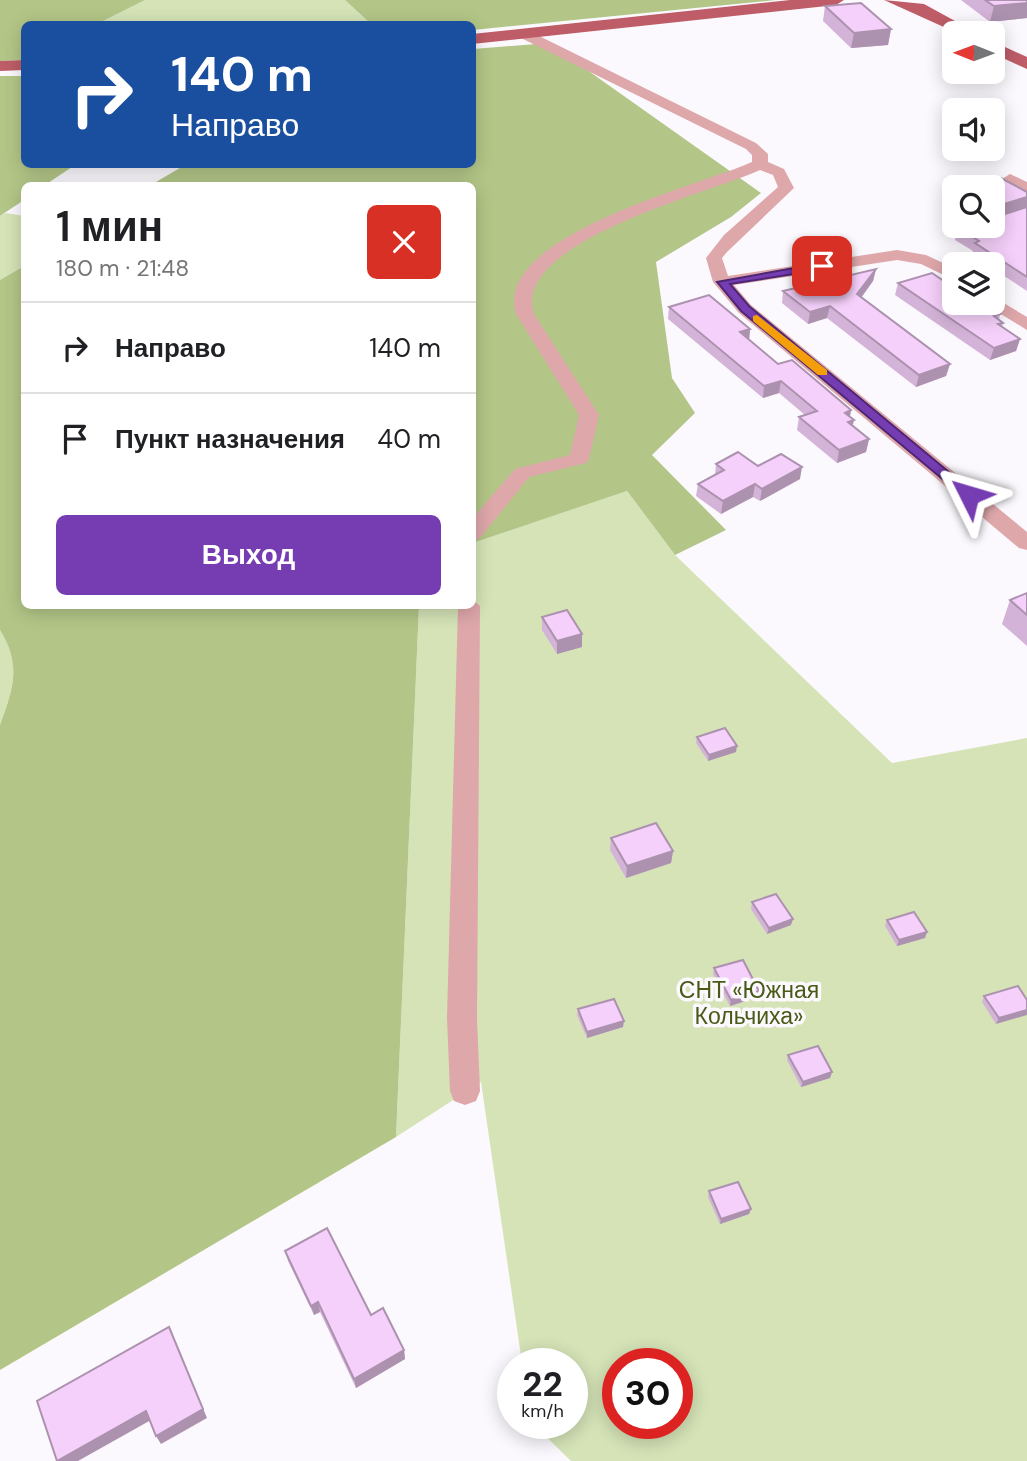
<!DOCTYPE html>
<html lang="ru">
<meta charset="utf-8">
<style>
body{margin:0;font-family:"DM Sans",sans-serif;background:#f6f6f6;color:#202124;height:100vh;display:flex;flex-direction:column;font-size:26px;white-space:nowrap}
*{box-sizing:border-box;margin:0}
p{font-size:23px;color:#757577}
.icon{flex:none;width:38px;height:38px;fill:none;stroke:currentColor;stroke-width:2;stroke-linecap:round;stroke-linejoin:round}
.map{position:relative;flex:1;overflow:hidden}
.side{position:absolute;left:21px;top:182px;width:455px;height:427px;display:flex;flex-direction:column;background:#fff;border-radius:10px;box-shadow:0 4px 18px #0003}
.side>*{flex:none}
.banner{position:absolute;left:21px;top:21px;width:455px;height:147px;border-radius:10px;box-shadow:0 4px 18px #0003;background:#1a4fa0;color:#fff;overflow:hidden}
.needle{width:46px;rotate:271deg}
.controls{position:absolute;left:942px;top:21px;display:grid;gap:14px}
.controls a{display:grid;place-items:center;width:63px;height:63px;border-radius:10px;background:#fff;box-shadow:0 4px 18px #0003;font-size:35px}
.speed{position:absolute;left:497px;top:1348px;display:flex;gap:14px;font-size:35px;font-weight:700;text-align:center}
.speed>*{display:grid;place-content:center;width:91px;height:91px;border-radius:50%;background:#fff;box-shadow:0 4px 18px #0003;line-height:1}
.speed small{font-size:18px;font-weight:400}
.speed .limit{border:10px solid #d22;background:#fff;color:#111}
.pin{position:absolute;display:grid;place-items:center;width:60px;height:60px;color:#fff;margin:-30px;border-radius:14px;box-shadow:0 4px 10px #0006}
.me{position:absolute;width:77px;margin:-38px;rotate:310deg;stroke-linejoin:round;filter:drop-shadow(0 0 5px #0008)}
.turn{display:flex;align-items:center;gap:24px;height:147px;padding:0 35px;font-size:32px}
.turn .icon{width:91px;height:91px;stroke-width:2.5}
.turn b{display:block;font-size:49px;line-height:60px}
.round{display:grid;place-items:center;flex:none;width:74px;height:74px;border-radius:10px;background:#f6f6f6}
.summary{display:flex;align-items:center;justify-content:space-between;height:119px;padding:0 35px}
h1{font-size:42px;font-weight:600;line-height:52px}
.action{display:flex;gap:14px;margin-top:auto;padding:14px 35px}
.action a{flex:1;height:80px;border-radius:10px;background:#763cb2;color:#fff;font-size:28px;font-weight:600;line-height:80px;text-align:center}
ul{padding:0;list-style:none}
li{display:flex;align-items:center;gap:21px;height:91px;padding:0 35px;border-top:2px solid #e0e0e0}
li div{flex:1}
li b{display:block;font-size:26px}
li em{font-style:normal}
.map>svg:first-child{display:block}
.green{fill:#d5e3b7;fill-rule:evenodd}
.forest{fill:#b3c687}
.lines{fill:none;stroke-linecap:round;stroke-linejoin:round}
.minor{fill:#dea7aa;fill-rule:evenodd}
.major{fill:#be5d68;fill-rule:evenodd}
.wall{fill:#d3b3d7}
.shaded-wall{fill:#ac92af}
.building{fill:#f5d0fa;stroke:#ac92af;stroke-width:2}
.route{fill:#763cb2;stroke:#4d2774;stroke-width:2}
.slow{fill:#f59e0b}
.labels{text-anchor:middle;dominant-baseline:central;stroke-width:7;stroke-linejoin:round;paint-order:stroke}
.park-label{font-size:23px;fill:#495a16;stroke:#fcf9fe}
</style>
<div class="map">
<svg width="1027" height="1461" viewBox="0 0 1027 1461">
<rect width="100%" height="100%" fill="#fcf9fe"/>
<g class="green">
<path d="M145 0H345L371 24H97Z"/>
<path d="M6 213 24 216V266L0 280V216Z"/>
<path d="M627 491 675 555 892 763 1027 738V1461H571L532 1423H572V1363H522L481 1082 396 1137 419 606H472L473 543ZM618 1363H677V1423H618Z"/>
<path d="M0 630C22 666 13 689 0 725Z"/>
</g>
<g class="forest">
<path d="M0 0H145L97 24H24V60L0 61Z"/>
<path d="M345 0H776L473 30 472 24H371Z"/>
<path d="M549 43 761 193 731 217 656 262 672 378 695 413 652 455 726 530 675 555 627 491 473 543 472 186H149L185 165 472 164 473 49Z"/>
<path d="M0 76H24V164L75 165 45 185 24 186V200L0 216Z"/>
<path d="M24 266V606H419L396 1137 0 1370V725C13 689 22 666 0 630V280Z"/>
</g>
<g class="lines">
<g class="minor">
<path d="M519 31H529L756 143 768 154V162L784 169 794 188 727 252 722 258 728 276 897 250 926 255 954 268V280L921 264 897 260 734 285 751 305 1027 532V550L1019 548 739 313 713 282 706 258 724 235 778 187 773 175 760 170C713 192 509 242 534 314L599 415 589 459 586 463 529 477 480 538 472 540V519L515 469 570 455 579 415 516 314C491 236 702 185 752 162V155L746 149 519 37Z"/>
<path d="M1010 174 1027 182V194L1005 182 1002 179Z"/>
<path d="M992 296 1027 317V330L986 305 992 303Z"/>
<path d="M472 599 480 606 477 1018 480 1091 476 1101 465 1105 454 1101 450 1091 447 1018 458 606H472Z"/>
</g>
<g class="major">
<path d="M790 0H844L836 5 472 44V34Z"/>
<path d="M884 0 924 4 977 33H957Z"/>
<path d="M992 41 1027 57V69L992 53Z"/>
<path d="M24 60V70L0 71V61Z"/>
</g>
</g>
<g class="wall">
<path d="M961 0H1027V18L990 22Z"/>
<path d="M825 6 891 29 888 45 851 48 823 21Z"/>
<path d="M992 187 1027 192V291L992 268V264H986L972 254 973 251 955 240 958 228 1000 215 992 210Z"/>
<path d="M876 269 873 281 861 298 950 364 946 376 916 387 827 318 808 324 782 303 783 291Z"/>
<path d="M898 283 954 303 1000 314 999 320 1003 323 1002 327 1020 339 1016 351 990 360 895 295Z"/>
<path d="M669 307 750 329 749 340 778 364 851 410 850 417 854 420 852 426 869 439 866 452 837 463 797 430 799 417 805 415 779 393 763 398 668 319Z"/>
<path d="M716 464 758 466 800 479 760 501 753 497 721 514 696 496 698 484 715 475Z"/>
<path d="M1027 593V646L1002 624 1010 600Z"/>
<path d="M542 617 582 634V647L557 654 542 630Z"/>
<path d="M697 737 736 752 708 761 696 743Z"/>
<path d="M611 838 673 851 671 863 626 878 610 850Z"/>
<path d="M752 902 791 925 767 934 751 909Z"/>
<path d="M887 920 927 932 925 938 897 946 885 926Z"/>
<path d="M714 968 758 997 730 1006 713 974Z"/>
<path d="M984 996 1027 1000 996 1024 982 1002Z"/>
<path d="M578 1009 623 1027 587 1038 577 1015Z"/>
<path d="M788 1055 832 1072 830 1078 801 1087 787 1060Z"/>
<path d="M709 1191 751 1209 749 1214 720 1224 708 1197Z"/>
<path d="M285 1251 371 1315 404 1350 405 1359 356 1388 320 1312 314 1315 288 1261Z"/>
</g>
<g class="shaded-wall">
<path d="M1027 3V18L990 22 994 6Z"/>
<path d="M891 29 888 45 851 48 854 33Z"/>
<path d="M1027 197V207L1001 216 1004 204Z"/>
<path d="M876 269 873 281 855 306 857 294Z"/>
<path d="M830 306 827 318 808 324 810 312Z"/>
<path d="M750 329 749 341 740 332Z"/>
<path d="M1020 339 1016 351 990 360 994 348Z"/>
<path d="M950 364 946 376 916 387 919 375Z"/>
<path d="M781 381 779 393 763 398 764 386Z"/>
<path d="M851 410 849 422 854 420 851 432 845 413Z"/>
<path d="M869 439 866 452 837 463 839 450Z"/>
<path d="M802 467 800 479 760 501 762 489Z"/>
<path d="M755 484 753 497 721 514 723 501Z"/>
<path d="M582 634V647L557 654V641Z"/>
<path d="M737 746 736 752 708 761 709 755Z"/>
<path d="M673 851 671 863 626 878 627 866Z"/>
<path d="M793 919 791 925 767 934 769 928Z"/>
<path d="M927 932 925 938 897 946 899 940Z"/>
<path d="M759 991 758 997 730 1006 731 1000Z"/>
<path d="M1027 1010V1015L996 1024 999 1018Z"/>
<path d="M624 1021 623 1027 587 1038V1032Z"/>
<path d="M832 1072 830 1078 801 1087 803 1082Z"/>
<path d="M751 1209 749 1214 720 1224 721 1219Z"/>
<path d="M318 1302 320 1312 314 1315 311 1306Z"/>
<path d="M169 1327 207 1418 161 1444 156 1436Z"/>
<path d="M404 1350 405 1359 356 1388 354 1379Z"/>
<path d="M146 1411 151 1420 78 1461H57Z"/>
</g>
<g class="building">
<path d="M985 0H1027V3L994 6Z"/>
<path d="M861 3 891 29 854 33 825 6Z"/>
<path d="M1001 178 1027 192V197L1004 204 992 197V187H974Z"/>
<path d="M1027 207V277L975 243 979 241 958 228 966 226H992V218Z"/>
<path d="M876 269 857 294 950 364 919 375 830 306 810 312 783 291Z"/>
<path d="M932 273 954 288V303H983L1000 314 994 316 1003 323 998 324 1020 339 994 348 898 283Z"/>
<path d="M709 295 750 329 740 332 778 364 792 360 851 410 845 413 854 420 848 422 869 439 839 450 799 417 817 411 781 381 764 386 669 307Z"/>
<path d="M738 452 758 466 781 454 802 467 762 489 755 484 723 501 698 484 724 470 716 464Z"/>
<path d="M1027 593V615L1010 600Z"/>
<path d="M567 610 582 634 557 641 542 617Z"/>
<path d="M725 728 737 746 709 755 697 737Z"/>
<path d="M656 823 673 851 627 866 611 838Z"/>
<path d="M776 894 793 919 769 928 752 902Z"/>
<path d="M914 912 927 932 899 940 887 920Z"/>
<path d="M743 960 759 991 731 1000 714 968Z"/>
<path d="M1018 986 1027 1000V1010L999 1018 984 996Z"/>
<path d="M614 999 624 1021 587 1032 578 1009Z"/>
<path d="M818 1046 832 1072 803 1082 788 1055Z"/>
<path d="M738 1182 751 1209 721 1219 709 1191Z"/>
<path d="M327 1228 371 1315 383 1308 404 1350 354 1379 318 1302 311 1306 285 1251Z"/>
<path d="M169 1327 203 1409 156 1436 146 1411 57 1461 37 1401Z"/>
</g>
<path class="route" d="M822 263 826 264V269L730 284 749 306 973 492V497H964L741 311 717 282Z"/>
<path class="slow" d="M757 315 827 370V375H818L753 321V316Z"/>
<g class="labels">
<g class="park-label">
<text x="749" y="990">СНТ «Южная<tspan x="749" dy="26">Кольчиха»</tspan></text>
</g>
</g>
</svg>
<div class="controls">
<a><svg class="needle" viewBox="-14 -14 28 28"><path d="M0-13l5 13h-10z" fill="#e53935"/><path d="M0 13l5-13h-10z" fill="#757577"/></svg></a>
<a><svg class="icon" aria-label="sound" viewBox="0 0 24 24"><path d="M4 9h4l5-4v14l-5-4H4zM17 9q2 3 0 6"/></svg></a>
<a><svg class="icon" aria-label="search" viewBox="0 0 24 24"><circle cx="10" cy="10" r="6"/><path d="M15 15l6 6"/></svg></a>
<a><svg class="icon" aria-label="layers" viewBox="0 0 24 24"><path d="M12 4l9 5-9 5-9-5zM3 14l9 5 9-5"/></svg></a>
</div>
<div class="speed"><div>22<small>km/h</small></div><div class="limit">30</div></div>
<div class="pin" style="left:822px;top:266px;background:#d93025"><svg class="icon" aria-label="arrive" viewBox="0 0 24 24"><path d="M6 21V4h12l-3 4 3 4H6"/></svg></div>
<svg class="me" style="left:969px;top:495px" viewBox="-20 -20 40 40"><path d="M0-17L14 15 0 8-14 15z" fill="#763cb2" stroke="#fff" stroke-width="4"/></svg>
<div class="banner">
<div class="turn"><svg class="icon" aria-label="right" viewBox="0 0 24 24"><path d="M7 20v-9h11M14 6l5 5-5 5"/></svg><div><b>140 m</b>Направо</div></div>
</div>
<section class="side">
<div class="summary"><div><h1>1 мин</h1><p>180 m · 21:48</p></div><a class="round" style="background:#d93025;color:#fff"><svg class="icon" aria-label="close" viewBox="0 0 24 24"><path d="M6 6l12 12M18 6L6 18"/></svg></a></div>
<ul>
<li><svg class="icon" aria-label="right" viewBox="0 0 24 24"><path d="M7 20v-9h11M14 6l5 5-5 5"/></svg><div><b>Направо</b></div><em>140 m</em></li>
<li><svg class="icon" aria-label="arrive" viewBox="0 0 24 24"><path d="M6 21V4h12l-3 4 3 4H6"/></svg><div><b>Пункт назначения</b></div><em>40 m</em></li>
</ul>
<div class="action"><a>Выход</a></div>
</section>
</div>
